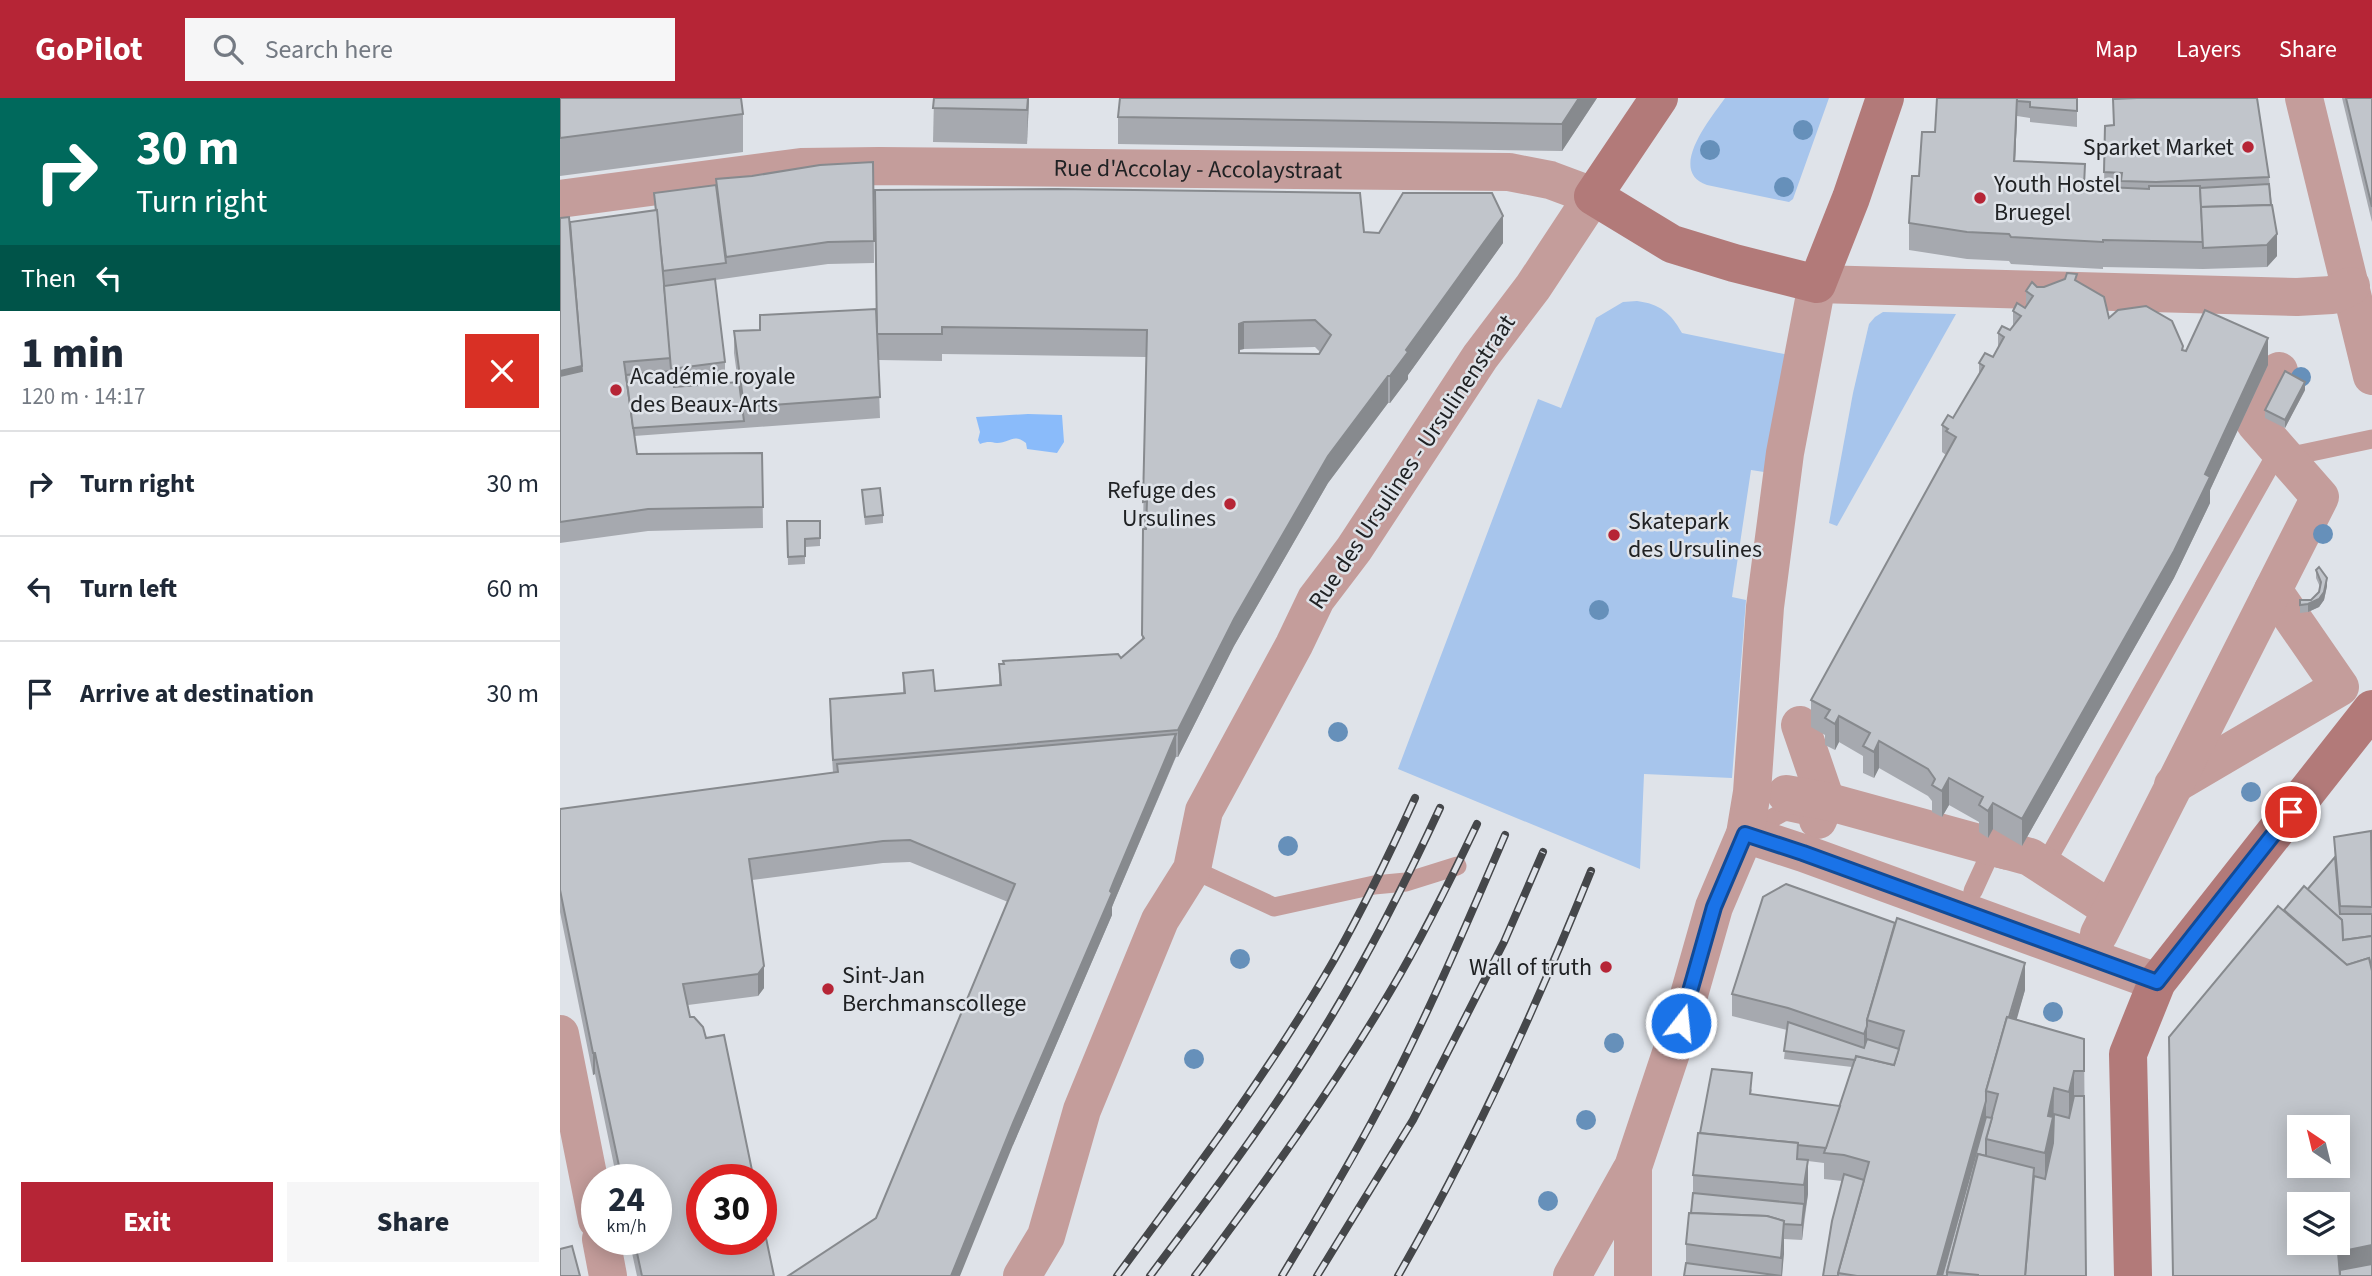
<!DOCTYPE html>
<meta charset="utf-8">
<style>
body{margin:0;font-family:"Source Sans 3",sans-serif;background:#f6f6f7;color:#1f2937;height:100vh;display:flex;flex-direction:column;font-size:26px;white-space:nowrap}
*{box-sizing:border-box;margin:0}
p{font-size:23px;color:#747a83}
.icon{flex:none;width:38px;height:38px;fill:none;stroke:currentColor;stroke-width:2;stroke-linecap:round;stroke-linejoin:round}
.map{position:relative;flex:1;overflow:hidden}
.drawer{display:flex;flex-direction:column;background:#fff;width:560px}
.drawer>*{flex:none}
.guide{background:#00695c;color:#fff;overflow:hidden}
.needle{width:46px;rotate:325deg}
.tools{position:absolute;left:1727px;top:1017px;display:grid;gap:14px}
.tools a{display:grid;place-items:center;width:63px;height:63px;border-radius:0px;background:#fff;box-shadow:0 4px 18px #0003;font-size:35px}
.speed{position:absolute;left:21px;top:1066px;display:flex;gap:14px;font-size:35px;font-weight:700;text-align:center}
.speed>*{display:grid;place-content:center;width:91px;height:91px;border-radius:50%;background:#fff;box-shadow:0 4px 18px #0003;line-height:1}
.speed small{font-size:18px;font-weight:400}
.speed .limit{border:10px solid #d22;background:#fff;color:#111}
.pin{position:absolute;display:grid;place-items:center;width:60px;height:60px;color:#fff;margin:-30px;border:4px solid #fff;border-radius:50%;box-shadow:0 2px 7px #0007}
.me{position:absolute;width:77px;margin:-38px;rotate:16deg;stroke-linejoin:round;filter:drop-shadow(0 0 5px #0008)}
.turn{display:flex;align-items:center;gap:24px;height:147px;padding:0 21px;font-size:32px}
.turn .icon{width:91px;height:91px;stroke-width:2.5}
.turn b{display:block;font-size:49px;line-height:60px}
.then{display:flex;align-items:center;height:66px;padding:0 21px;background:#0003;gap:14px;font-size:26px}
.round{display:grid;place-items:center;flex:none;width:74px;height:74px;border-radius:0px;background:#f6f6f7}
.summary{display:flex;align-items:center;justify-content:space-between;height:119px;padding:0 21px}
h1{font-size:42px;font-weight:800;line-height:52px}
.button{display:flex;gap:14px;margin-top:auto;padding:14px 21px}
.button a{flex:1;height:80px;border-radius:0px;background:#b62536;color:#fff;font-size:28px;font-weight:800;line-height:80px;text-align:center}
.button a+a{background:#f6f6f7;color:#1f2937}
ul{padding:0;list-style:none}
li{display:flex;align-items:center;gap:21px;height:105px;padding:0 21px;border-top:2px solid #e0e1e3}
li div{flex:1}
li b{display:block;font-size:26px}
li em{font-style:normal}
header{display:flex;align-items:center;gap:42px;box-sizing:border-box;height:98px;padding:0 35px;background:#b62536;color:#fff}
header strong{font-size:33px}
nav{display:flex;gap:38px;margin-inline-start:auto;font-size:24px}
.search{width:490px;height:63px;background:#f6f6f7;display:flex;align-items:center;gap:18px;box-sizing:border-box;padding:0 24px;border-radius:0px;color:#747a83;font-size:26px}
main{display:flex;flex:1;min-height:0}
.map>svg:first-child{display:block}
.green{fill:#a7c5ec}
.water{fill:#8abbfa}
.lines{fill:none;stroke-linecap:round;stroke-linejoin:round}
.lane{stroke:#c49d9b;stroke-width:19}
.street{stroke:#c49d9b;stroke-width:38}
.secondary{stroke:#b27a79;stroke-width:38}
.rail-casing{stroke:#45474a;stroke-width:8}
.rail{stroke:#dfe3e9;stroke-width:5;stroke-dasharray:16;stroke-linecap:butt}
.tree{fill:#6690ba}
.wall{fill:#a6a9af;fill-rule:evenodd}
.shaded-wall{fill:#878a8e}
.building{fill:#c1c5cb;stroke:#878a8e;stroke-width:2;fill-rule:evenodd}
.route-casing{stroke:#114b97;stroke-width:18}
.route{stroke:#1a73e8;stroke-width:12}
.poi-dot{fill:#b62536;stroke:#dfe3e9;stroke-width:2.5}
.labels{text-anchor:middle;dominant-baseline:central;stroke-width:5;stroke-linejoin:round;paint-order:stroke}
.poi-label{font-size:24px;fill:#202224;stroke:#dfe3e9;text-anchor:start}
.street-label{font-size:24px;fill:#202224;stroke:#dfe3e9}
</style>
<header>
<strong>GoPilot</strong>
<div class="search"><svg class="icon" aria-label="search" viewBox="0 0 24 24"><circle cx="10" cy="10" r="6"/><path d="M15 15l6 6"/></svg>Search here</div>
<nav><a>Map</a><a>Layers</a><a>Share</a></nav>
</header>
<main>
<section class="drawer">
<div class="guide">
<div class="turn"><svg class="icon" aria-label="right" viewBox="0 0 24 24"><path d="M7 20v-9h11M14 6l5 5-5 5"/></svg><div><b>30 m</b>Turn right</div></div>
<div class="then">Then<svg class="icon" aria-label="left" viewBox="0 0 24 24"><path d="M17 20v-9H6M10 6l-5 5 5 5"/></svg></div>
</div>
<div class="summary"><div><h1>1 min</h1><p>120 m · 14:17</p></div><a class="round" style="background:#d93025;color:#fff"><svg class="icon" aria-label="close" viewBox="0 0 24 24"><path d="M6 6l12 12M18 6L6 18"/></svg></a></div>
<ul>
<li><svg class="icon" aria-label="right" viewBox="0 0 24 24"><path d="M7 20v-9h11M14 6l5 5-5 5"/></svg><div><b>Turn right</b></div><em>30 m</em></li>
<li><svg class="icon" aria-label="left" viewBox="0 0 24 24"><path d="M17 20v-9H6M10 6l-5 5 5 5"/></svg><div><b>Turn left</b></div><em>60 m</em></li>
<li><svg class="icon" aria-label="arrive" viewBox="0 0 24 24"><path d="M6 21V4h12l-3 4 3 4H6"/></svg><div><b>Arrive at destination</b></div><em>30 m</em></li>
</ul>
<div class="button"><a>Exit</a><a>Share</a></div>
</section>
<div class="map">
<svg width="1812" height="1178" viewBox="0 0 1812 1178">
<rect width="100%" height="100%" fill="#dfe3e9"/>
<g class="green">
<path d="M1165 0H1269L1233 101 1229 104 1147 87C1106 73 1152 19 1165 0Z"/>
<path d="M1077 203C1100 206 1111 215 1122 235L1229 257 1204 374 1191 372 1172 499 1186 502 1172 680 1084 676 1080 771 838 671 978 301 1001 310 1036 220 1063 204Z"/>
<path d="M1323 214 1396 216 1277 428 1269 425 1293 295 1309 226 1315 219Z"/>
</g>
<path class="water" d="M468 316 502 317 504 344 497 355 467 351 466 345C453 335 450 345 437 345 430 344 428 343 420 346L418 342 420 334 416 319Z"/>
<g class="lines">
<g class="lane">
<path d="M1186 735 1225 713 1248 718"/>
<path d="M1478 768H1484L1713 362 1812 341"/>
<path d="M632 771 714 809 814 787 846 784 897 768"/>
<path d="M1413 793 1429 758 1445 762"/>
</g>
<g class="street">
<path d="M1744 0 1812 278"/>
<path id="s1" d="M0 101 241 69 319 68 949 74 990 82 1033 98 973 189 920 259 794 451 756 501 734 547 644 713 632 771 600 822 522 1012 486 1138 462 1178"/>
<path d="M1240 627 1266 703 1258 722"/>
<path d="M1613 687 1780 589 1713 492"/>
<path d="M1226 696 1266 703 1470 759 1550 811"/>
<path d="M1185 736 1243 755 1597 884"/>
<path d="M1539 836 1760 399 1695 325 1719 273"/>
<path d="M0 936 37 1122"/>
<path d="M41 1141 48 1178"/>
<path d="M1012 1178 1070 1074"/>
<path d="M1073 1178V1069L1121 925 1154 809 1185 736 1192 694 1205 509 1225 355 1257 186 1737 199 1772 197 1791 188"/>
</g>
<g class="secondary">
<path d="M1099 0 1033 98 1112 146 1174 165 1257 186 1291 100 1325 0"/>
<path d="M1573 1178 1568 956 1597 884 1812 611"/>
</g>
<g class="rail-casing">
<g id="rail">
<path d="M557 1178C633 1075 710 973 774 862 804 809 830 755 855 700"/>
<path d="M590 1178C645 1105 701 1031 750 953 799 876 841 794 880 710"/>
<path d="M635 1178C704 1086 772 992 831 892 863 838 890 783 917 726"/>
<path d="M722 1178C755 1123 788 1069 818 1012 865 924 905 830 945 737"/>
<path d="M757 1178 853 1022 944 844 983 754"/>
<path d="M838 1178C913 1048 975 912 1031 773"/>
</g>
</g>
<use href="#rail" class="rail"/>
</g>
<g class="tree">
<circle cx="1243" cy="32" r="10"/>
<circle cx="1150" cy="52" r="10"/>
<circle cx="1224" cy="89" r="10"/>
<circle cx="1741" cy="279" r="10"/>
<circle cx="1763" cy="436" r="10"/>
<circle cx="1039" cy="512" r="10"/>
<circle cx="778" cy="634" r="10"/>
<circle cx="1691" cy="694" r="10"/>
<circle cx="728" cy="748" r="10"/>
<circle cx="680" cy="861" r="10"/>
<circle cx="1493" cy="914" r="10"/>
<circle cx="1054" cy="945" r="10"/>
<circle cx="634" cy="961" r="10"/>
<circle cx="1026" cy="1022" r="10"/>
<circle cx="988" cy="1103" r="10"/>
</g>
<g class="wall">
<path d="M0 0 183 16V54L0 78Z"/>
<path d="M374 0H469L467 46 373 44Z"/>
<path d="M1037 0 1002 53 558 46V19Z"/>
<path d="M1377 0H1517V29L1470 24V20L1457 18 1455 63 1525 88 1544 89 1545 28 1553 27 1576 0H1697L1709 79 1717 158 1707 169 1643 171 1543 169V171L1451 166 1449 163 1407 161 1349 152V125L1359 78 1375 34Z"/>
<path d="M1782 0H1812V124Z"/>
<path d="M313 64 314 165 268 166 155 182 165 264V279L113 286 114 289 178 284 174 255V233L200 232 316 211 804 134 943 145 848 277V281L830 305H828L768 385 674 548 618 659H616L554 804 552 809V817L453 1047 316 1120 448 804 350 764 323 765 192 782 204 890 198 898 128 907 130 919 146 940 214 1178H77L69 1141H96V1082H57L35 976 33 977 0 814V711L273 675 270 628V601L343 595V575L375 593 439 588V566L561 560 582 541 583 431H586V430H583L586 259 382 256V263L318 262 320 320 74 338 77 356 202 355 203 430 88 433 0 445V120L10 124 95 113 94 95 156 87V81L192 78ZM755 249 760 254 759 256 679 255V252L684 251Z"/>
<path d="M1517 183 1549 220 1626 253 1708 267 1650 392V405L1614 480 1462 748 1433 731 1428 740 1419 734V724L1389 707 1382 719 1372 714V703L1368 698 1319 670 1314 680 1303 675V658L1279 644 1275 652 1265 647V637L1251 629V602L1386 357 1382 354V327L1393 320 1419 277V265L1433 259 1438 250V235L1450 232 1453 228V213L1466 209V193L1477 189H1484Z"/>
<path d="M1745 292 1725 330 1705 320V312Z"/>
<path d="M302 392 323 417V425L305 427Z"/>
<path d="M227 423H260V448L245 449V466L228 467Z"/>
<path d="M1756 472 1767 488 1764 502 1759 509 1748 514 1740 515V507L1751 502 1759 494 1760 489 1756 480Z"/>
<path d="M1774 739 1812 740V1178L1724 812 1747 792 1775 760Z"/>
<path d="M1465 892 1456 921 1524 941 1526 1178H1263L1282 1083 1264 1081V1065L1248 1063V1096L1242 1142 1224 1141 1222 1178 1126 1165V1146L1133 1095V1077L1140 1035 1192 991 1191 996 1280 1008 1292 969 1224 961 1227 932 1172 918V896Z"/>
</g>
<g class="shaded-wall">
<path d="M468 0H469L467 46Z"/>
<path d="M1019 0H1037L1002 53V26Z"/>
<path d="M1457 0V18L1454 89V63Z"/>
<path d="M943 118V145L848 277V281L830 305V278L846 252Z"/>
<path d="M1717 136V158L1707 169V147Z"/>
<path d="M684 224V251L679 252V226Z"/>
<path d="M1708 240V267L1650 392V405L1614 480 1462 748V721L1645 376Z"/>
<path d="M22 268V295L0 300V273Z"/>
<path d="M828 278V305L768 385 674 548 618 659V632L674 521 768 358Z"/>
<path d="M1745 284V292L1725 330V322Z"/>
<path d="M1767 480V488L1764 502 1759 509 1748 514V506L1759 501Z"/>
<path d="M1279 618V644L1275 652V626Z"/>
<path d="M616 636V658L554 804 552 809V817L453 1047 400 1178H391L453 1025Z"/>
<path d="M1319 643V670L1314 680V654Z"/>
<path d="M1389 680V707L1382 719V693Z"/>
<path d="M1433 705V731L1428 740V713Z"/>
<path d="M1465 865V892L1436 995 1429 993Z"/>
<path d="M204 868V890L198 898V876Z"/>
<path d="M1307 928V949L1304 957V936Z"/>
<path d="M33 955H35V976L33 977Z"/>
<path d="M1514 973V1006L1509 1028V994Z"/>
<path d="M1494 990 1493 1053 1485 1089V1055L1488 1018Z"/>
<path d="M1426 1003V1026L1385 1178H1377Z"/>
<path d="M1248 1062V1096L1244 1121V1087Z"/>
<path d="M1244 1106V1121L1242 1142V1127Z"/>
<path d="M1224 1123V1156L1222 1178H1221Z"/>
<path d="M1812 1147V1173H1778V1154Z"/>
</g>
<g class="building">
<path d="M0 0H181L183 16 0 40Z"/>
<path d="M374 0H468L467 12 373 10Z"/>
<path d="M560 0H1019L1002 26 558 19Z"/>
<path d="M1377 0H1457L1454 63 1525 66 1524 88 1589 91V88H1640L1643 144 1543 142V144L1451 139 1449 136 1407 134 1349 125 1352 78H1359L1362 34H1375Z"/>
<path d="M1457 0H1517V13L1470 9V4L1457 3Z"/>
<path d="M1577 0H1697L1709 79 1596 84 1561 83 1562 75 1544 74 1545 28 1554 27 1553 1Z"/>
<path d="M1786 0H1812V109Z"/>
<path d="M313 64 314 143 268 144 166 159 156 81 192 78 260 67Z"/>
<path d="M1709 86 1711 107 1641 109 1640 90Z"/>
<path d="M156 87 166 165 103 173 94 95Z"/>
<path d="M496 91 800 95 804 134 819 135 843 95H932L943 118 846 252 848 254 830 278H828L768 358 674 521 618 632 273 662 270 601 345 595 343 575 373 572 375 593 441 587 439 566H444L443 563 558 556 561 560 584 540 582 537 583 431H586L587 403 583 404 587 232 382 229V236H317L315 92ZM755 222 771 237 759 256 679 255V226L684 224Z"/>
<path d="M1712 107 1717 136 1707 147 1643 150 1641 109Z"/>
<path d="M97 112 111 260 64 264 77 356 202 355 203 409 88 411 0 424V278L22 273 10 124Z"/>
<path d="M9 119 22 268 0 273V120Z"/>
<path d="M1507 175 1517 176 1515 182 1544 199 1549 220 1558 212 1586 208 1612 223 1623 248 1622 252 1626 253 1645 212 1708 240 1645 376 1650 379 1614 453 1462 721 1433 705 1428 713 1419 707 1423 699 1389 680 1382 693 1372 687 1375 681 1368 671 1319 643 1314 654 1303 648 1310 635 1279 618 1275 626 1265 620 1270 612 1251 602 1396 339 1386 333 1388 331 1382 327 1388 317 1393 320 1424 268 1419 265 1425 255 1433 259 1444 239 1438 235 1442 228 1450 232 1461 218 1453 213 1457 205 1465 210 1473 198 1466 193 1472 184 1477 189H1484L1505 181Z"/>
<path d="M155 181 165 264 111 271 104 188Z"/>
<path d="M316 211 320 299 184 309 174 233 200 232V217Z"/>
<path d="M111 273 114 289 179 284 184 323 73 330 66 277Z"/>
<path d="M1725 273 1745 284 1725 322 1705 312Z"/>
<path d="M320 390 323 417 305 419 302 392Z"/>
<path d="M227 423H260V440L245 441V458L228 459Z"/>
<path d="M1759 469 1767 480 1764 494 1759 501 1748 506 1740 507V502H1751L1759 494 1761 484 1756 472Z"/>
<path d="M616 636 554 783 550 793 552 795 453 1025 391 1178H228L316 1120 455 786 350 742 323 743 189 761 204 868 198 876 123 886 130 919H134L143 929 146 940 164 937 194 1082H142V1141H201V1116L214 1178H82L74 1141H96V1082H62L35 955H33L0 792V711L278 674 277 666Z"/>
<path d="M1811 733 1812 809 1780 808 1774 739Z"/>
<path d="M1775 759 1780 816H1812V838L1783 842 1782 822 1747 792Z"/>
<path d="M1226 786 1335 825 1307 922V928L1304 936 1228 910 1172 896 1203 799Z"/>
<path d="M1744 788 1782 822 1783 842 1812 838V873L1809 860 1787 867 1724 812Z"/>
<path d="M1718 808 1787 867 1809 860 1812 873V1147L1778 1154 1780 1178H1613L1609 939ZM1740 1029H1778V1068H1740ZM1740 1106H1778V1144H1740Z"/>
<path d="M1337 820 1465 865 1449 919H1447L1426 993V1003L1377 1178H1297L1278 1175 1309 1064 1284 1057 1264 1055 1296 958 1334 967 1344 933 1307 922Z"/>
<path d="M1447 919 1524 941V973H1514L1509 994 1494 990 1488 1018 1493 1019 1485 1055 1426 1041 1438 996 1426 993Z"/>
<path d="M1228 924 1304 950 1307 941 1339 951 1334 967 1296 958 1295 962 1224 953Z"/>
<path d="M1152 971 1192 975 1190 996 1280 1008 1266 1050 1238 1047V1045L1140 1035Z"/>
<path d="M1514 998H1524L1526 1178H1465L1474 1078 1485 1081 1493 1045 1494 1016 1509 1020Z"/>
<path d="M1426 1019 1432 1020 1426 1041V1058L1418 1056 1387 1174V1178H1382Z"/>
<path d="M1138 1035 1238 1045 1237 1061 1248 1062 1244 1087 1133 1077Z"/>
<path d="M1418 1056 1474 1070 1465 1178H1418V1177L1387 1174Z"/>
<path d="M1284 1076 1304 1082 1278 1175V1178H1263L1272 1123Z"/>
<path d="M1133 1095 1244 1106 1242 1127 1223 1126 1224 1123 1207 1118 1131 1115Z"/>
<path d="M1129 1115 1207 1118 1224 1123 1221 1160 1126 1146Z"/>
<path d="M12 1148 20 1178H0V1151Z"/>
<path d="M1126 1165 1222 1178H1124Z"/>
<path d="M1812 1166V1178H1780V1172Z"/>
</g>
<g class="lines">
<g class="route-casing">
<path id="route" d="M1121 925 1154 809 1185 736 1243 755 1597 884 1731 714"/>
</g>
<use href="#route" class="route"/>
</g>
<g class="poi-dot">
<circle cx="1688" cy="49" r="7"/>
<circle cx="1420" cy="100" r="7"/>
<circle cx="56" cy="292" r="7"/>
<circle cx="670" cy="406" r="7"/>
<circle cx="1054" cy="437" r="7"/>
<circle cx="1046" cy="869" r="7"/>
<circle cx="268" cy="891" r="7"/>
</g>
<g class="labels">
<g class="poi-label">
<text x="1674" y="49" text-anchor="end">Sparket Market</text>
<text x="1434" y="86">Youth Hostel<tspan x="1434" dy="28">Bruegel</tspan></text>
<text x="70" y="278">Académie royale<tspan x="70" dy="28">des Beaux-Arts</tspan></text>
<text x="656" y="392" text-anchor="end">Refuge des<tspan x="656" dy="28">Ursulines</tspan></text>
<text x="1068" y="423">Skatepark<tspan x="1068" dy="28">des Ursulines</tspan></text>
<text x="1032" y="869" text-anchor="end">Wall of truth</text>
<text x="282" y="877">Sint-Jan<tspan x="282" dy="28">Berchmanscollege</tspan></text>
</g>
<g class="street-label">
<text stroke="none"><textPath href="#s1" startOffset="640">Rue d'Accolay - Accolaystraat</textPath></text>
<text transform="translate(852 364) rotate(-56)">Rue des Ursulines - Ursulinenstraat</text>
</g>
</g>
</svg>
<div class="tools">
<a><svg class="needle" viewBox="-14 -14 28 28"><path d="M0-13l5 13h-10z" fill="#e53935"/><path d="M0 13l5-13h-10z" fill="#747a83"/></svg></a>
<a><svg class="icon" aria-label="layers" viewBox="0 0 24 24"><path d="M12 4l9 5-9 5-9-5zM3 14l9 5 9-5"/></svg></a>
</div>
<div class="speed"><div>24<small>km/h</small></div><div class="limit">30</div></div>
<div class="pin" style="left:1731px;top:714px;background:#d93025"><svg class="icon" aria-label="arrive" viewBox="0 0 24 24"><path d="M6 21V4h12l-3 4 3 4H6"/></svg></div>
<svg class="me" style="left:1121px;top:925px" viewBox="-20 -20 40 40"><circle r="17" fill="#1a73e8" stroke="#fff" stroke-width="3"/><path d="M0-11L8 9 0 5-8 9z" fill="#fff"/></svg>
</div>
</main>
